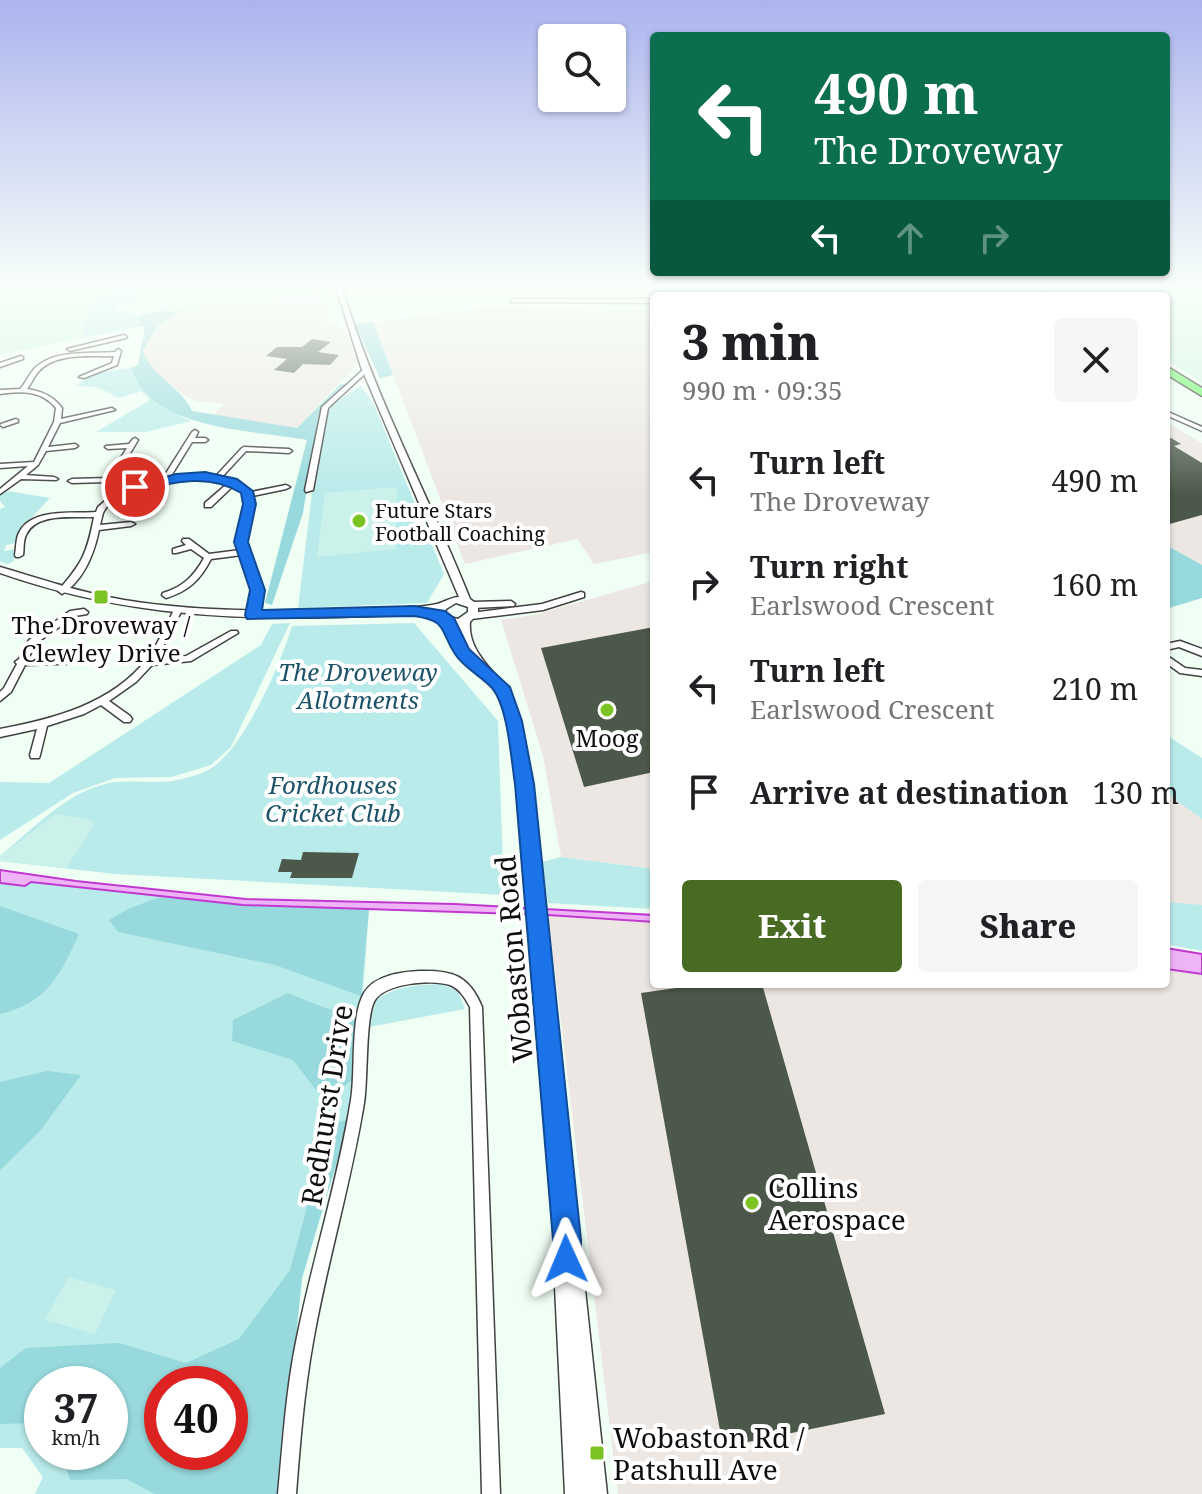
<!DOCTYPE html>
<meta charset="utf-8">
<style>
body{margin:0;font-family:"Noto Serif",serif;background:#f6f6f6;color:#202124;height:100vh;display:flex;flex-direction:column;font-size:30px;white-space:nowrap}
*{box-sizing:border-box;margin:0}
p{font-size:26px;color:#757577}
.icon{flex:none;width:44px;height:44px;fill:none;stroke:currentColor;stroke-width:2;stroke-linecap:round;stroke-linejoin:round}
.map{position:relative;flex:1;overflow:hidden}
.panel{position:absolute;left:650px;top:292px;width:520px;height:696px;display:flex;flex-direction:column;background:#fff;border-radius:8px;box-shadow:0 2px 6px #0004}
.panel>*{flex:none}
.hud{position:absolute;left:650px;top:32px;width:520px;height:244px;border-radius:8px;box-shadow:0 2px 6px #0004;background:#0b6e4f;color:#fff;overflow:hidden}
.buttons{position:absolute;left:538px;top:24px;display:grid;gap:16px}
.buttons a{display:grid;place-items:center;width:88px;height:88px;border-radius:8px;background:#fff;box-shadow:0 2px 6px #0004;font-size:40px}
.speed{position:absolute;left:24px;top:1366px;display:flex;gap:16px;font-size:40px;font-weight:700;text-align:center}
.speed>*{display:grid;place-content:center;width:104px;height:104px;border-radius:50%;background:#fff;box-shadow:0 2px 6px #0004;line-height:1}
.speed small{font-size:20px;font-weight:400}
.speed .limit{border:12px solid #d22;background:#fff;color:#111}
.pin{position:absolute;display:grid;place-items:center;width:68px;height:68px;color:#fff;margin:-34px;border:4px solid #fff;border-radius:50%;box-shadow:0 2px 8px #0007}
.me{position:absolute;width:88px;margin:-44px;rotate:359deg;stroke-linejoin:round;filter:drop-shadow(0 0 6px #0008)}
.turn{display:flex;align-items:center;gap:28px;height:168px;padding:0 32px;font-size:36px}
.turn .icon{width:104px;height:104px;stroke-width:2.5}
.turn b{display:block;font-size:56px;line-height:68px}
.lanes{display:flex;align-items:center;height:76px;padding:0 32px;background:#0003;justify-content:center;gap:40px;direction:ltr}
.lanes .off{opacity:.35}
.round{display:grid;place-items:center;flex:none;width:84px;height:84px;border-radius:8px;background:#f6f6f6}
.headline{display:flex;align-items:center;justify-content:space-between;height:136px;padding:0 32px}
h1{font-size:48px;font-weight:800;line-height:60px}
.action{display:flex;gap:16px;margin-top:auto;padding:16px 32px}
.action a{flex:1;height:92px;border-radius:8px;background:#496a23;color:#fff;font-size:32px;font-weight:800;line-height:92px;text-align:center}
.action a+a{background:#f6f6f6;color:#202124}
ul{padding:0;list-style:none}
li{display:flex;align-items:center;gap:24px;height:104px;padding:0 32px}
li div{flex:1}
li b{display:block;font-size:30px}
li em{font-style:normal}
.map>svg:first-child{display:block}
.industrial{fill:#ede7e3}
.farmland{fill:#cff6df}
.green{fill:#b8ebea;fill-rule:evenodd}
.forest{fill:#97d9dc;fill-rule:evenodd}
.pitch{fill:#caf2eb}
.water{fill:#efb3f8;stroke:#c138d1;stroke-width:2}
.building{fill:#4c584a}
.lines{fill:none;stroke-linecap:round;stroke-linejoin:round}
.minor-casing{stroke:#414141;stroke-width:3}
.tertiary-casing{stroke:#414141;stroke-width:3}
.motorway-casing{stroke:#1f1f1f;stroke-width:3}
.minor{fill:#fff;fill-rule:evenodd}
.tertiary{fill:#fff;fill-rule:evenodd}
.motorway{fill:#5df855;fill-rule:evenodd}
.route{fill:#1a73e8;stroke:#114b97;stroke-width:2}
.poi-dot{fill:#7bc322;stroke:#fff;stroke-width:3}
.labels{text-anchor:middle;dominant-baseline:central;stroke-width:8;stroke-linejoin:round;paint-order:stroke}
.far-poi-label{font-size:20px;fill:#0e0e0e;stroke:#fff;text-anchor:start}
.poi-label{font-size:24px;fill:#0e0e0e;stroke:#fff}
.park-label{font-size:24px;font-style:italic;fill:#1c5369;stroke:#fff}
.near-street-label{font-size:28px;fill:#0e0e0e;stroke:#fff}
.near-poi-label{font-size:28px;fill:#0e0e0e;stroke:#fff;text-anchor:start}
</style>
<div class="map">
<svg width="1202" height="1494" viewBox="0 0 1202 1494">
<rect width="100%" height="100%" fill="#f0fff4"/>
<g class="industrial">
<path d="M319 292 330 313 325 322 332 324 341 317 336 327 345 329 359 362 297 428 213 415 224 404 196 401 184 395 147 365 143 351 157 326 185 309Z"/>
<path d="M485 307 654 310V552L594 564 577 539 465 564 373 322Z"/>
<path d="M1166 422 1202 443V565L1166 545Z"/>
<path d="M654 581V869L561 857 543 756 501 620 533 615Z"/>
<path d="M1166 791 1202 819V906L1166 903Z"/>
<path d="M548 915 654 922V984H1166V969L1202 974V1494H618Z"/>
</g>
<g class="farmland">
<path d="M0 287H113L114 291 94 309 87 310 82 338 0 355Z"/>
<path d="M143 287H325V289L169 312 146 301H139Z"/>
<path d="M811 287H1027L1039 296H764L763 290Z"/>
<path d="M1060 287H1202V383L1166 359V296H1073Z"/>
</g>
<g class="green">
<path d="M113 287H145L139 301 115 305V311L127 309 129 313 141 315 138 327 82 338 87 310 94 309 97 294 114 291Z"/>
<path d="M131 368C140 394 167 410 191 421L146 432H96L150 400 141 391 119 398 97 387 76 386 93 373Z"/>
<path d="M361 386 374 405 444 574 427 603 298 608 312 493 328 407Z"/>
<path d="M8 491 50 498 21 529 16 543 6 545 4 551 17 549 13 562 7 564 0 561V509L5 507 0 501V495Z"/>
<path d="M290 623 231 747 211 765 172 777 115 778 73 793 0 840V782L49 783 261 645 272 624Z"/>
<path d="M414 623 498 721 504 895 115 874 0 861V856C32 830 64 794 105 784 128 778 154 785 178 780 191 777 206 773 217 764 247 740 281 663 292 626Z"/>
<path d="M1166 735 1202 758V819L1166 793Z"/>
<path d="M561 857 654 869V909L548 903 542 862Z"/>
<path d="M30 882 243 905 369 909 357 1075 345 1137 302 1278 280 1494H35L43 1477 22 1448H0V883L25 886ZM42 1384H110V1452H42ZM162 1384H230V1452H162Z"/>
<path d="M1166 902 1202 905V951L1166 944Z"/>
<path d="M441 984 458 991 465 1009 369 1027 376 1000C396 986 417 985 441 984Z"/>
</g>
<g class="forest">
<path d="M166 309 170 312 185 309 157 326 143 351C152 377 181 386 192 411L297 428 341 384 348 385 319 413 303 513 272 605 265 603 307 440C252 429 153 432 131 368L138 365 145 326 138 327 141 315Z"/>
<path d="M373 322 393 375 380 378 355 324Z"/>
<path d="M1166 545 1202 565V598L1166 609Z"/>
<path d="M160 897 243 905 369 909 361 996 275 965 118 932 109 920 128 909Z"/>
<path d="M0 906 79 934C60 975 47 1003 0 1014Z"/>
<path d="M288 993 325 1008 360 1015 357 1075 326 1103 293 1060 232 1041 233 1020Z"/>
<path d="M47 1071 81 1075 40 1131 0 1170V1082Z"/>
<path d="M349 1120 302 1278 280 1494H155L126 1479 70 1480 61 1452H110V1384H42V1423L0 1424V1368L26 1348 119 1343 186 1363 239 1339 290 1270 330 1123ZM162 1384H230V1452H162Z"/>
</g>
<g class="pitch">
<path d="M397 487 396 549 317 557 325 493Z"/>
<path d="M56 814 89 819 95 824 66 868 0 861V856Z"/>
<path d="M68 1277 116 1290 95 1334 45 1320Z"/>
</g>
<g class="water">
<path d="M0 870 76 881 246 899 455 904 654 915V922L548 915 243 905 31 882 25 886 0 883Z"/>
<path d="M1166 948 1202 954V974L1166 969Z"/>
</g>
<g class="building">
<path d="M312 339 331 342 318 352 339 355 330 365 303 364 294 373 274 370 287 359 266 356 277 347H302Z"/>
<path d="M1166 435 1181 444 1174 446 1202 463V515L1166 525Z"/>
<path d="M654 627V772L584 787 541 648Z"/>
<path d="M303 852 359 853 352 878H290L292 872H278L282 859 301 860Z"/>
<path d="M704 984H762L885 1414 723 1447 641 993Z"/>
</g>
<g class="lines">
<g class="minor-casing">
<g id="minor">
<path d="M512 299H654V303L510 302Z"/>
<path d="M124 335 127 337 126 338 70 351 67 349Z"/>
<path d="M118 349 121 351 117 365 84 378 79 377 112 363 114 356C90 357 56 352 38 372 34 377 31 384 27 389 42 391 53 396 62 408L61 419 112 408 115 410 60 423 48 447 75 444 78 446 75 448 46 451 38 465 26 475 54 477 58 479 56 480 21 479 0 494V489L28 466 0 468V464L34 462 54 422 56 408C41 390 21 391 0 394V390L20 389C26 383 29 374 35 368 55 349 90 354 115 352Z"/>
<path d="M21 356 23 357V359L0 367V363Z"/>
<path d="M364 369 369 370 328 408 313 490 306 492 305 490 322 407Z"/>
<path d="M1166 411 1202 427V431L1166 415Z"/>
<path d="M16 419 18 420V422L3 427 0 425 1 424Z"/>
<path d="M195 430 198 432 195 438H205L208 440 205 442H192L171 476 197 475 215 477 242 448 244 447 289 449 292 451 289 453 246 451 221 478 235 481 251 492 286 485 290 487 286 489 253 496 245 542 262 590 256 617 253 618 249 615 254 590 242 555 211 559C200 580 189 591 166 598L162 595 163 593C183 587 194 576 204 558L191 549 176 553H173V549L186 545 182 541 183 539H189L209 554 240 550 237 542 246 495 233 486 211 507H205V503L227 484C197 475 118 480 103 513 102 516 101 522 100 525L131 522 135 524 131 526 99 530C94 554 84 580 62 594L58 591C82 563 87 554 94 517 74 518 36 512 26 535 23 541 24 549 23 555L19 557H16L15 555C16 549 16 541 18 535 29 507 72 514 96 512L98 507 113 494 110 492 107 482 72 483 68 481 72 479 108 478 127 448 108 449 105 447 106 446 129 444 133 439 135 438 138 440 114 480 119 492 148 480 163 478 192 432Z"/>
<path d="M581 592 584 593V597L543 610 471 619 467 616 471 613 542 604Z"/>
<path d="M511 601 515 604 514 606 473 608 469 605 473 602Z"/>
<path d="M178 607 182 610 157 658 186 656 231 631H237L238 633 191 661 152 665 136 682 109 701 130 716 132 719 130 722H124L101 705 84 714 47 726 40 755 39 758H31L30 755 37 729 0 737V729C53 719 112 704 147 659 158 644 166 626 174 610Z"/>
<path d="M84 609 88 612 87 614 75 616 35 644 28 659 86 658 91 661 89 663 25 665 11 692 0 701V692L4 688 17 664 15 662 19 659 29 640 70 611Z"/>
<path d="M1180 641 1202 649V656L1179 647 1166 650V644Z"/>
<path d="M1166 655 1185 668 1202 670V676L1180 673 1166 663Z"/>
<path d="M419 971C452 970 469 975 482 1007L500 1494H482L470 1007C465 998 460 989 450 985 432 979 386 983 375 1000 365 1016 368 1079 364 1103 351 1183 327 1262 313 1342 304 1392 300 1443 296 1494H278C283 1442 286 1389 297 1337 313 1258 338 1180 351 1100 356 1071 350 1017 364 993 375 975 401 972 419 971Z"/>
</g>
</g>
<g class="tertiary-casing">
<path id="tertiary" d="M336 287H342C374 396 428 494 470 599L478 605V613L470 622C467 656 502 674 514 703 526 733 529 766 532 797L607 1494H565L555 1287 558 1280 564 1278 517 770C514 745 511 719 500 696 487 671 458 656 459 626 450 627 441 624 435 617V611C401 616 366 616 332 617 214 620 112 612 0 573V567C41 579 82 593 124 600 210 614 296 611 382 608 399 608 419 608 437 604 445 602 451 597 459 597L361 367ZM456 603 468 607V612L458 619 445 616 446 609Z"/>
</g>
<g class="motorway-casing">
<g id="motorway">
<path d="M1038 287H1048L1061 296H1050Z"/>
<path d="M1166 366 1202 388V396L1166 374Z"/>
</g>
</g>
<use href="#minor" class="minor"/>
<use href="#tertiary" class="tertiary"/>
<use href="#motorway" class="motorway"/>
</g>
<linearGradient id="sky" x2="0" y2="1"><stop stop-color="#abb4ee"/><stop offset="0.58" stop-color="#f8fffa"/><stop offset="1" stop-color="#f8fffa" stop-opacity="0"/></linearGradient>
<rect width="1202" height="496" fill="url(#sky)"/>
<path class="route" d="M205 472 237 479 253 491 256 504 248 542 265 590 262 610 414 606 445 611 454 618 469 649 510 687 522 721 534 784 581 1240 580 1259 576 1269 566 1273 556 1269 552 1259 553 1240 515 784C511 759 508 707 492 688 481 676 464 668 455 654 439 629 448 621 414 616L247 619 245 615 250 590 234 542 243 504 241 493C208 472 171 483 135 491L129 487 176 474Z"/>
<g class="poi-dot">
<circle cx="359" cy="521" r="8"/>
<rect x="93" y="589" width="16" height="16" rx="4"/>
<circle cx="607" cy="710" r="8"/>
<circle cx="752" cy="1203" r="8"/>
<rect x="589" y="1445" width="16" height="16" rx="4"/>
</g>
<g class="labels">
<g class="far-poi-label">
<text x="375" y="510">Future Stars<tspan x="375" dy="23">Football Coaching</tspan></text>
</g>
<g class="poi-label">
<text x="101" y="624">The Droveway /<tspan x="101" dy="28">Clewley Drive</tspan></text>
<text x="607" y="737">Moog</text>
</g>
<g class="park-label">
<text x="358" y="671">The Droveway<tspan x="358" dy="28">Allotments</tspan></text>
<text x="333" y="784">Fordhouses<tspan x="333" dy="28">Cricket Club</tspan></text>
</g>
<g class="near-street-label">
<text transform="translate(513 959) rotate(-95)">Wobaston Road</text>
<text transform="translate(326 1105) rotate(-81)">Redhurst Drive</text>
</g>
<g class="near-poi-label">
<text x="768" y="1187">Collins<tspan x="768" dy="32">Aerospace</tspan></text>
<text x="613" y="1437">Wobaston Rd /<tspan x="613" dy="32">Patshull Ave</tspan></text>
</g>
</g>
</svg>
<div class="buttons">
<a><svg class="icon" aria-label="search" viewBox="0 0 24 24"><circle cx="10" cy="10" r="6"/><path d="M15 15l6 6"/></svg></a>
</div>
<div class="speed"><div>37<small>km/h</small></div><div class="limit">40</div></div>
<div class="pin" style="left:135px;top:487px;background:#d93025"><svg class="icon" aria-label="arrive" viewBox="0 0 24 24"><path d="M6 21V4h12l-3 4 3 4H6"/></svg></div>
<svg class="me" style="left:566px;top:1259px" viewBox="-20 -20 40 40"><path d="M0-17L14 15 0 8-14 15z" fill="#1a73e8" stroke="#fff" stroke-width="4"/></svg>
<div class="hud">
<div class="turn"><svg class="icon" aria-label="left" viewBox="0 0 24 24"><path d="M17 20v-9H6M10 6l-5 5 5 5"/></svg><div><b>490 m</b>The Droveway</div></div>
<div class="lanes"><svg class="icon" aria-label="left" viewBox="0 0 24 24"><path d="M17 20v-9H6M10 6l-5 5 5 5"/></svg><svg class="icon off" aria-label="ahead" viewBox="0 0 24 24"><path d="M12 20V5M6 11l6-6 6 6"/></svg><svg class="icon off" aria-label="right" viewBox="0 0 24 24"><path d="M7 20v-9h11M14 6l5 5-5 5"/></svg></div>
</div>
<section class="panel">
<div class="headline"><div><h1>3 min</h1><p>990 m · 09:35</p></div><a class="round"><svg class="icon" aria-label="close" viewBox="0 0 24 24"><path d="M6 6l12 12M18 6L6 18"/></svg></a></div>
<ul>
<li><svg class="icon" aria-label="left" viewBox="0 0 24 24"><path d="M17 20v-9H6M10 6l-5 5 5 5"/></svg><div><b>Turn left</b><p>The Droveway</p></div><em>490 m</em></li>
<li><svg class="icon" aria-label="right" viewBox="0 0 24 24"><path d="M7 20v-9h11M14 6l5 5-5 5"/></svg><div><b>Turn right</b><p>Earlswood Crescent</p></div><em>160 m</em></li>
<li><svg class="icon" aria-label="left" viewBox="0 0 24 24"><path d="M17 20v-9H6M10 6l-5 5 5 5"/></svg><div><b>Turn left</b><p>Earlswood Crescent</p></div><em>210 m</em></li>
<li><svg class="icon" aria-label="arrive" viewBox="0 0 24 24"><path d="M6 21V4h12l-3 4 3 4H6"/></svg><div><b>Arrive at destination</b></div><em>130 m</em></li>
</ul>
<div class="action"><a>Exit</a><a>Share</a></div>
</section>
</div>
